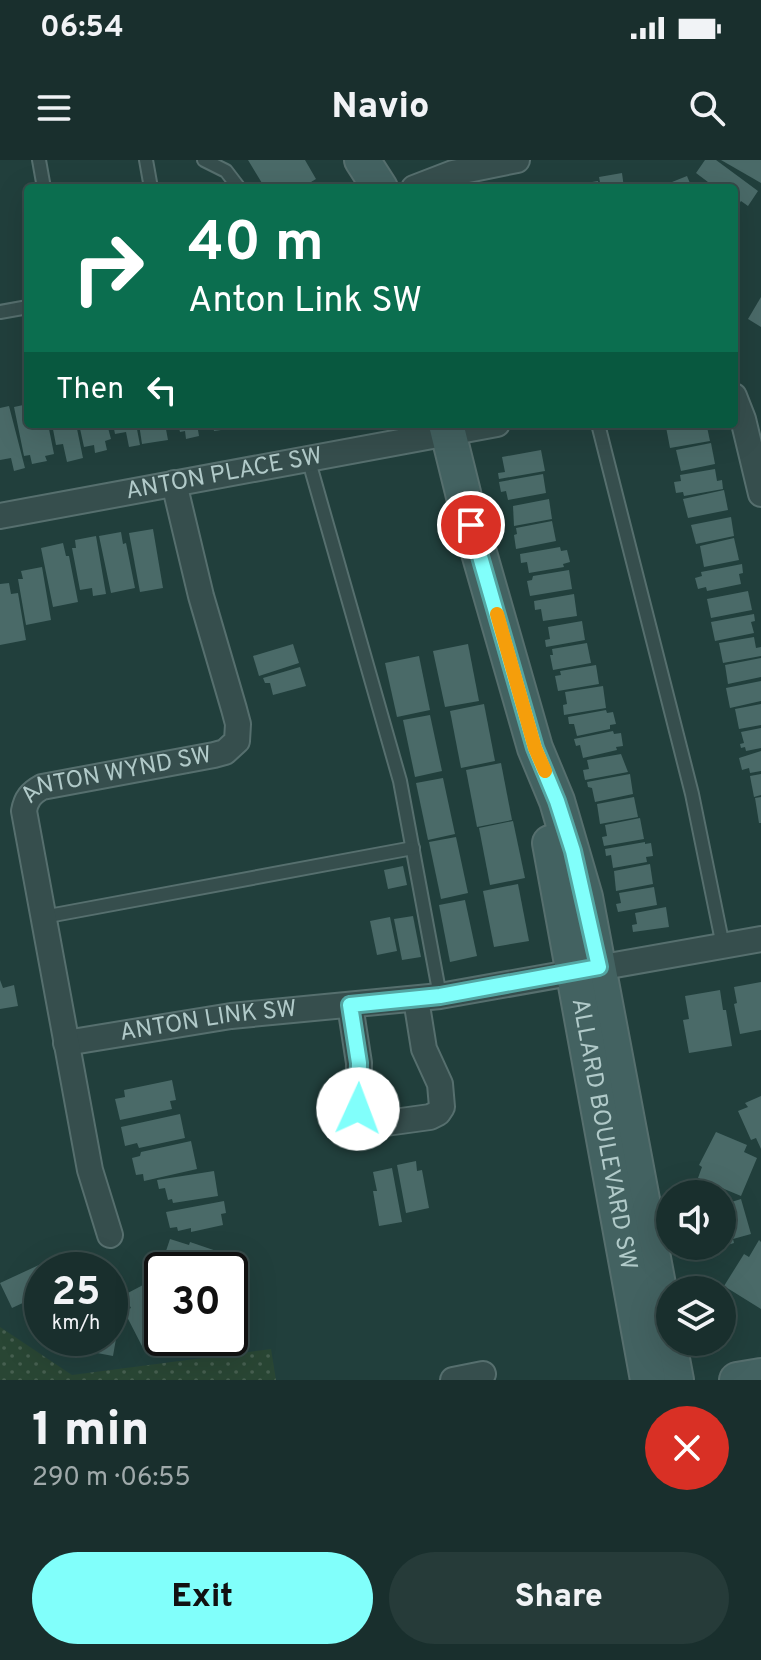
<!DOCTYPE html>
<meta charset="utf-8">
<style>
body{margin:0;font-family:Overpass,sans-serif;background:#263b39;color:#f1f3f6;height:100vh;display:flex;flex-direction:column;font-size:30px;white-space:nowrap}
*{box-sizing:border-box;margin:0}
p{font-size:26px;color:#9fa9aa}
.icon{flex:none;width:44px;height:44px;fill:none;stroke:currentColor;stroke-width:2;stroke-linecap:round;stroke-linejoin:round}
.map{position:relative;height:1220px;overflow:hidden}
.side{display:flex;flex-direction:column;background:#192f2d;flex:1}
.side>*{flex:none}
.guide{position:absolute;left:24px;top:24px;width:714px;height:244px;border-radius:8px;box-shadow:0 8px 32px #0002,0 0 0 2px #374a49;background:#0b6e4f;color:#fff;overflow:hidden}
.tools{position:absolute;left:656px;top:1020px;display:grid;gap:16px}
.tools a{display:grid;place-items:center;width:80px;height:80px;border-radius:50%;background:#192f2d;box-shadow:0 8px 32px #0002,0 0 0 2px #374a49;font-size:40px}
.speed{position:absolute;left:24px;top:1092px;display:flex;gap:16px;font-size:40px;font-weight:700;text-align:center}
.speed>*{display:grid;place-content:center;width:104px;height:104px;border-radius:50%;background:#192f2d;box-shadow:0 8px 32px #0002,0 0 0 2px #374a49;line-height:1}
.speed small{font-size:20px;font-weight:400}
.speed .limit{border:4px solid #111;border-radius:12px;background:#fff;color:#111}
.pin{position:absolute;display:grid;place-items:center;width:68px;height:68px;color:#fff;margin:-34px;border:4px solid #fff;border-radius:50%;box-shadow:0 2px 8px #0007}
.me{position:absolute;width:88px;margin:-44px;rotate:2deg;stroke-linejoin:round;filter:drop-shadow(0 0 6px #0008)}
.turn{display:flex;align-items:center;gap:28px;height:168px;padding:0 32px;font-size:36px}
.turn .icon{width:104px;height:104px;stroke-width:2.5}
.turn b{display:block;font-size:56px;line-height:68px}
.then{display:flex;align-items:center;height:76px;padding:0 32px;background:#0003;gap:16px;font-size:30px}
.round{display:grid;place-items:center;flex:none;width:84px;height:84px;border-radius:42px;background:#263b39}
.overview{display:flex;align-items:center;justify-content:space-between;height:136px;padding:0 32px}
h1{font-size:48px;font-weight:800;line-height:60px}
.action{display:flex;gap:16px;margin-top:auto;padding:16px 32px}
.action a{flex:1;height:92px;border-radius:48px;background:#81fffb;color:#111;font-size:32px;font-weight:800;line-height:92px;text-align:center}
.action a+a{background:#263b39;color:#f1f3f6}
.status{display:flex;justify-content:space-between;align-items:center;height:56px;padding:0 40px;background:#192f2d;direction:ltr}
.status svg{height:22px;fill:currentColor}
header{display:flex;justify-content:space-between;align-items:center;height:104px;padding:0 32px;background:#192f2d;font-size:36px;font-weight:800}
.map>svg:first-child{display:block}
.park{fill:url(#park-dots)}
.building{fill:#4a6a68}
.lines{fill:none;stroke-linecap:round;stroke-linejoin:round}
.lane-casing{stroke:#566f6e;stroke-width:16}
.street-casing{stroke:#566f6e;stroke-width:28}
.secondary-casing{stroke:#566f6e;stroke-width:38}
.lane{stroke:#364e4d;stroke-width:12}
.street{stroke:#364e4d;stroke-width:24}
.secondary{stroke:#436261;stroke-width:34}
.route-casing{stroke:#54a6a3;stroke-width:20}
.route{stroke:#81fffb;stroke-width:14}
.slow{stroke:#f59e0b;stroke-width:14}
.labels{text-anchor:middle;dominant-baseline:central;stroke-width:6;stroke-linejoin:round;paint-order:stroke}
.street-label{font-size:24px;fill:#b1cac9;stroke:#1b3332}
</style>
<div class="status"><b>06:54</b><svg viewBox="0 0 49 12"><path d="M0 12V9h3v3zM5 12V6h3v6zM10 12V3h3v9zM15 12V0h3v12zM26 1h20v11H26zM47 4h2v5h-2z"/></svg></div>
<header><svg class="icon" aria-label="menu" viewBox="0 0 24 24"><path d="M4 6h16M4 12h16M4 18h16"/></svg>Navio<svg class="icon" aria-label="search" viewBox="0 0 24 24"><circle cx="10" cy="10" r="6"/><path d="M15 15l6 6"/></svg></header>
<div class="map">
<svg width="761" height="1220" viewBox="0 0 761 1220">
<defs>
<pattern id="park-dots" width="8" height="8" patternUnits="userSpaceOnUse" patternTransform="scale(2)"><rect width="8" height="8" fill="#294634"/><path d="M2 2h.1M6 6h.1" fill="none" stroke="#465f50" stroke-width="1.8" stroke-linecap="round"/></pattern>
</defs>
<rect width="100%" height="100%" fill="#213f3c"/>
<path class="park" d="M0 1167 72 1215 271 1189 276 1220H0Z"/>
<g class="building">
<path d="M248 0H305L316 19 311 22 315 28H265Z"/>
<path d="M705 0H716L758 31 748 46 741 41 734 51V28L704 27 708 22 696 13Z"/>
<path d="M721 0H761V23Z"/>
<path d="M622 13 624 28H601L599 17Z"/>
<path d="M687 16 692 28H668L667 24Z"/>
<path d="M598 21 599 28H568V26Z"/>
<path d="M664 22 665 28H637L636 26Z"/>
<path d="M761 137V167L748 159Z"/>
<path d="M28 244V264H48L54 294 45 296 47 301 32 304 30 295 24 296 14 247Z"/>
<path d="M9 246 25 308 14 311 11 298 0 300V248Z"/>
<path d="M52 264H76L83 298 67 302 63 284 56 285Z"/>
<path d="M79 264H107L111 279 105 281 107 290 95 293 94 285 84 287Z"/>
<path d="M113 264H136L140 285 129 287 126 272 115 274Z"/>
<path d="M139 264H165L168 280 142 284Z"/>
<path d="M178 264H197L199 276 186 279 185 271 180 272Z"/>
<path d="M203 264H220L221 270 214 271 213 265 204 267Z"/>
<path d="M235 264H261V266L236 270Z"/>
<path d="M685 264H703V267H707L710 281 670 288 666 267Z"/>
<path d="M711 283 715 304 681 311 676 290Z"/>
<path d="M541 290 545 311 499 319 498 313 505 312 502 297Z"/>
<path d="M715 309 717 321 722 320 723 329 684 336 683 332 676 333 674 322 681 321 680 315Z"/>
<path d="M543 314 546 333 508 340 506 331 501 332 499 322Z"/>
<path d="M724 330 728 350 688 358 683 339Z"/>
<path d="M549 339 552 359 514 366 513 346Z"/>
<path d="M731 357 734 376 696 384 691 365Z"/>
<path d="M552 361 556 381 516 389 514 375 517 374 516 368Z"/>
<path d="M153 369 163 428 140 432 129 373Z"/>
<path d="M121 372 123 384 126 383 135 428 111 433 99 376Z"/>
<path d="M96 376 106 434 93 436 92 428 80 430 72 388H76L75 380Z"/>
<path d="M734 378 739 400 704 407 700 386Z"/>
<path d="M63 383 66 396H69L78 442 53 447 41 388Z"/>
<path d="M560 387 561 391 567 390 570 402 563 404 564 407 529 413 527 402 521 403 520 394Z"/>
<path d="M742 404 743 413 739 414 741 424 707 431 706 427 698 429 695 418 702 416 701 412Z"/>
<path d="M42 407 51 460 26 465 18 419H23L21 411Z"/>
<path d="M569 410 572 429 530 436 527 421 532 420 533 416Z"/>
<path d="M9 423 11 434 18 433 26 480 0 485V424Z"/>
<path d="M748 431 752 450 711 458 707 439Z"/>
<path d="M574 434 577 456 543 461 541 449 535 450 534 441Z"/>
<path d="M754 454 755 461 751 462 754 473 715 481 711 462Z"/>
<path d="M582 461 585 480 546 487 545 480 550 479 548 467Z"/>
<path d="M754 477 756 488 761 487V496L723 503 719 483Z"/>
<path d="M587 483 591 503 553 510 550 495H553L552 489Z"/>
<path d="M293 484 299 503 259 516 253 496Z"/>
<path d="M468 484 479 541 445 547 433 491Z"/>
<path d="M419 496 430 550 397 557 385 503Z"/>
<path d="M761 498V517L728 524 725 505Z"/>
<path d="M596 505 599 524 558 531 555 516 561 515 560 511Z"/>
<path d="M300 507 306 526 273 535 270 523H265L263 518Z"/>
<path d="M761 521V541L730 548 726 528Z"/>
<path d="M603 526 606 548 564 555 563 545 567 544 565 532Z"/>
<path d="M484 544 495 601 461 608 450 551Z"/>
<path d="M761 544V565L739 569 735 549Z"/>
<path d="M606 550 607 553 613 552 616 564 610 565V569L577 576 574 564H569L568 557Z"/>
<path d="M430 555 442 611 415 617 403 560Z"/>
<path d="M761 568V588L746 591 745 587 741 588 740 584 744 583 741 572Z"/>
<path d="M613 571 614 574 621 573 623 586 616 587 617 590 583 598 580 585 576 586 574 579Z"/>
<path d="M761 591V611L750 613 749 608 742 610 739 598Z"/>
<path d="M621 594 628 612 585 620 583 610 589 609 587 600Z"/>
<path d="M501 603 512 660 477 667 466 610Z"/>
<path d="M630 614 633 634 595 642 592 628 588 627 587 622Z"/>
<path d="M761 614V635L754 637 750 616Z"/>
<path d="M443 618 455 674 428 680 416 623Z"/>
<path d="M634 637 638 657 600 664 597 644Z"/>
<path d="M761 637V663H759L755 638Z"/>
<path d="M640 658 644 679 604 686 602 677 607 676 605 665Z"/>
<path d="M513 661 525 718 490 725 479 668Z"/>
<path d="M456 677 468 733 441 739 429 682Z"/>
<path d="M645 682V684L651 683 653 696 646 697 647 702 613 708 611 695 606 696 605 689Z"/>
<path d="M650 704 653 724 616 731 614 711Z"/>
<path d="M403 706 407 725 388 729 384 710Z"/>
<path d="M518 724 529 781 494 787 483 731Z"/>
<path d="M654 727 657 745 618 752 616 744 621 743 619 733Z"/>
<path d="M465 740 477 796 450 802 439 745Z"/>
<path d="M666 747 669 767 633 772 632 765 637 764 635 753Z"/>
<path d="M413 756 421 797 402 800 394 759Z"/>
<path d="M390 757 397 791 377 795 370 761Z"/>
<path d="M0 820 3 828 14 825 18 846 0 849Z"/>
<path d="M761 822V870L740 874 734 844 737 843 734 827Z"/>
<path d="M720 830 723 850H726L732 886 689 893 683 860 689 859 685 836Z"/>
<path d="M172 920 176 940 170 941 172 949 120 960 115 939 125 937 124 930Z"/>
<path d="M761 936V989L756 978 751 980 738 951 748 947 745 943Z"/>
<path d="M180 954 185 978 139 988 137 983 125 986 121 967Z"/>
<path d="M716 972 747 985 744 992 757 998 741 1036 698 1018 702 1007 699 1005Z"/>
<path d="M191 981 197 1009 144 1021 143 1014 136 1015 132 998 140 996 141 992Z"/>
<path d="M416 1001 417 1011 422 1010 429 1048 406 1053 397 1005Z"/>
<path d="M392 1008 402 1062 379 1066 373 1031H377L373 1012Z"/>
<path d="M214 1011 218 1036 173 1043 172 1039 168 1040 165 1028 159 1029 157 1020Z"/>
<path d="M741 1039 751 1074 733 1079 734 1083 701 1093 699 1086H722V1045Z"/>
<path d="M224 1041 226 1053 221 1054 223 1065 191 1072V1068L178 1071 177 1067 170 1068 166 1052Z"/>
<path d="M170 1079 189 1085 190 1082 234 1097 230 1110H183L162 1103Z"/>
<path d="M759 1080 761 1082V1149L724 1126 744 1094 749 1097Z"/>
<path d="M54 1098 60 1110H42V1134L12 1148 0 1123Z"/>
<path d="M164 1104 172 1110H162V1138L147 1126Z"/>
<path d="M143 1125 162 1162V1178H168L144 1190 124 1151 131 1148 124 1135Z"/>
<path d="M110 1133 118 1135 115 1147 121 1150 113 1196 97 1193 98 1187 84 1184 85 1178H110Z"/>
<path d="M42 1157V1177L33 1172Z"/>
</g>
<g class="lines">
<g class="lane-casing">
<g id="lane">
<path d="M39 0 44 28"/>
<path d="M146 0 151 28"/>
<path d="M204 0 226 11 239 28"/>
<path d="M0 152 28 147"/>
<path d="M598 264 692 634 723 786"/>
<path d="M308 298 400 621 440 836"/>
<path d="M43 757 413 688"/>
</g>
</g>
<g class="street-casing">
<g id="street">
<path d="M414 28 453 13 517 0"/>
<path d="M734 236 743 259 761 334"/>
<path id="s1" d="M0 356 497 264"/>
<path d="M350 845 359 903 358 949 370 963 379 964 430 957 438 953 442 947 440 924 424 889 416 839"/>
<path id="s2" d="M66 883 231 856 440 836 761 779"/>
<path id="s3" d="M110 1075 90 1010 24 651C26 639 31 633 42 627L214 595 225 592 237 581 238 564 234 549 201 436 174 323"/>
<path d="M453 1220 483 1214"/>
</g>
</g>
<g class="secondary-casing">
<g id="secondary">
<path d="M362 0 380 28"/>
<path d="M446 264 471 365 535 588 557 641 585 737 676 1220"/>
<path id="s4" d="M550 683 648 1220"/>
<path d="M737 1220 761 1216"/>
</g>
</g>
<use href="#lane" class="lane"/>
<use href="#street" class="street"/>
<use href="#secondary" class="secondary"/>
</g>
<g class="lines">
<g class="route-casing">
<path id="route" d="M358 949 359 903 350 845 440 836 599 807 573 691 557 641 535 588 471 365"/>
</g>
<use href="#route" class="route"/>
<path class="slow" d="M497 454 535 588 545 611"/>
</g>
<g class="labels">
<g class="street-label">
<text stroke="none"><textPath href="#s1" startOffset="228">ANTON PLACE SW</textPath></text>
<text stroke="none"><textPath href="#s3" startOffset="540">ANTON WYND SW</textPath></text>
<text stroke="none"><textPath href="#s2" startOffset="144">ANTON LINK SW</textPath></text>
<text stroke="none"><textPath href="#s4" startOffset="296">ALLARD BOULEVARD SW</textPath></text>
</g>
</g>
</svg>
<div class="tools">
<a><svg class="icon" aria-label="sound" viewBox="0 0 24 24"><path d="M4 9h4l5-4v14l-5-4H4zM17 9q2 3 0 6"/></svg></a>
<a><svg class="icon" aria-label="layers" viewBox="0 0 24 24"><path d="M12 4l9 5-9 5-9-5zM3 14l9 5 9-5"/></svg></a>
</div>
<div class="speed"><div>25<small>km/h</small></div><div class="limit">30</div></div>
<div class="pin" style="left:471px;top:365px;background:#d93025"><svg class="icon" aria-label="arrive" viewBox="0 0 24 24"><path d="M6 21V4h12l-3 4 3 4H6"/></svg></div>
<svg class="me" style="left:358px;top:949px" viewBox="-20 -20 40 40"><circle r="19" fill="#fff"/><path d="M0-13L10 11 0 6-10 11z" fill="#81fffb"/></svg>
<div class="guide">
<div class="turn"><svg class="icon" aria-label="right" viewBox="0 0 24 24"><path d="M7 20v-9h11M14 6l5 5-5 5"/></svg><div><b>40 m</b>Anton Link SW</div></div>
<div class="then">Then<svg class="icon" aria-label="left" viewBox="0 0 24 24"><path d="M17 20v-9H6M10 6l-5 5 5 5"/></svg></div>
</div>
</div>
<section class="side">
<div class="overview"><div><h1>1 min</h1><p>290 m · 06:55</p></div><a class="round" style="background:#d93025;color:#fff"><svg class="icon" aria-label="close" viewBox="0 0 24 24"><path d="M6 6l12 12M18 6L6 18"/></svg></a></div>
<div class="action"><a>Exit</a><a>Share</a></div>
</section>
